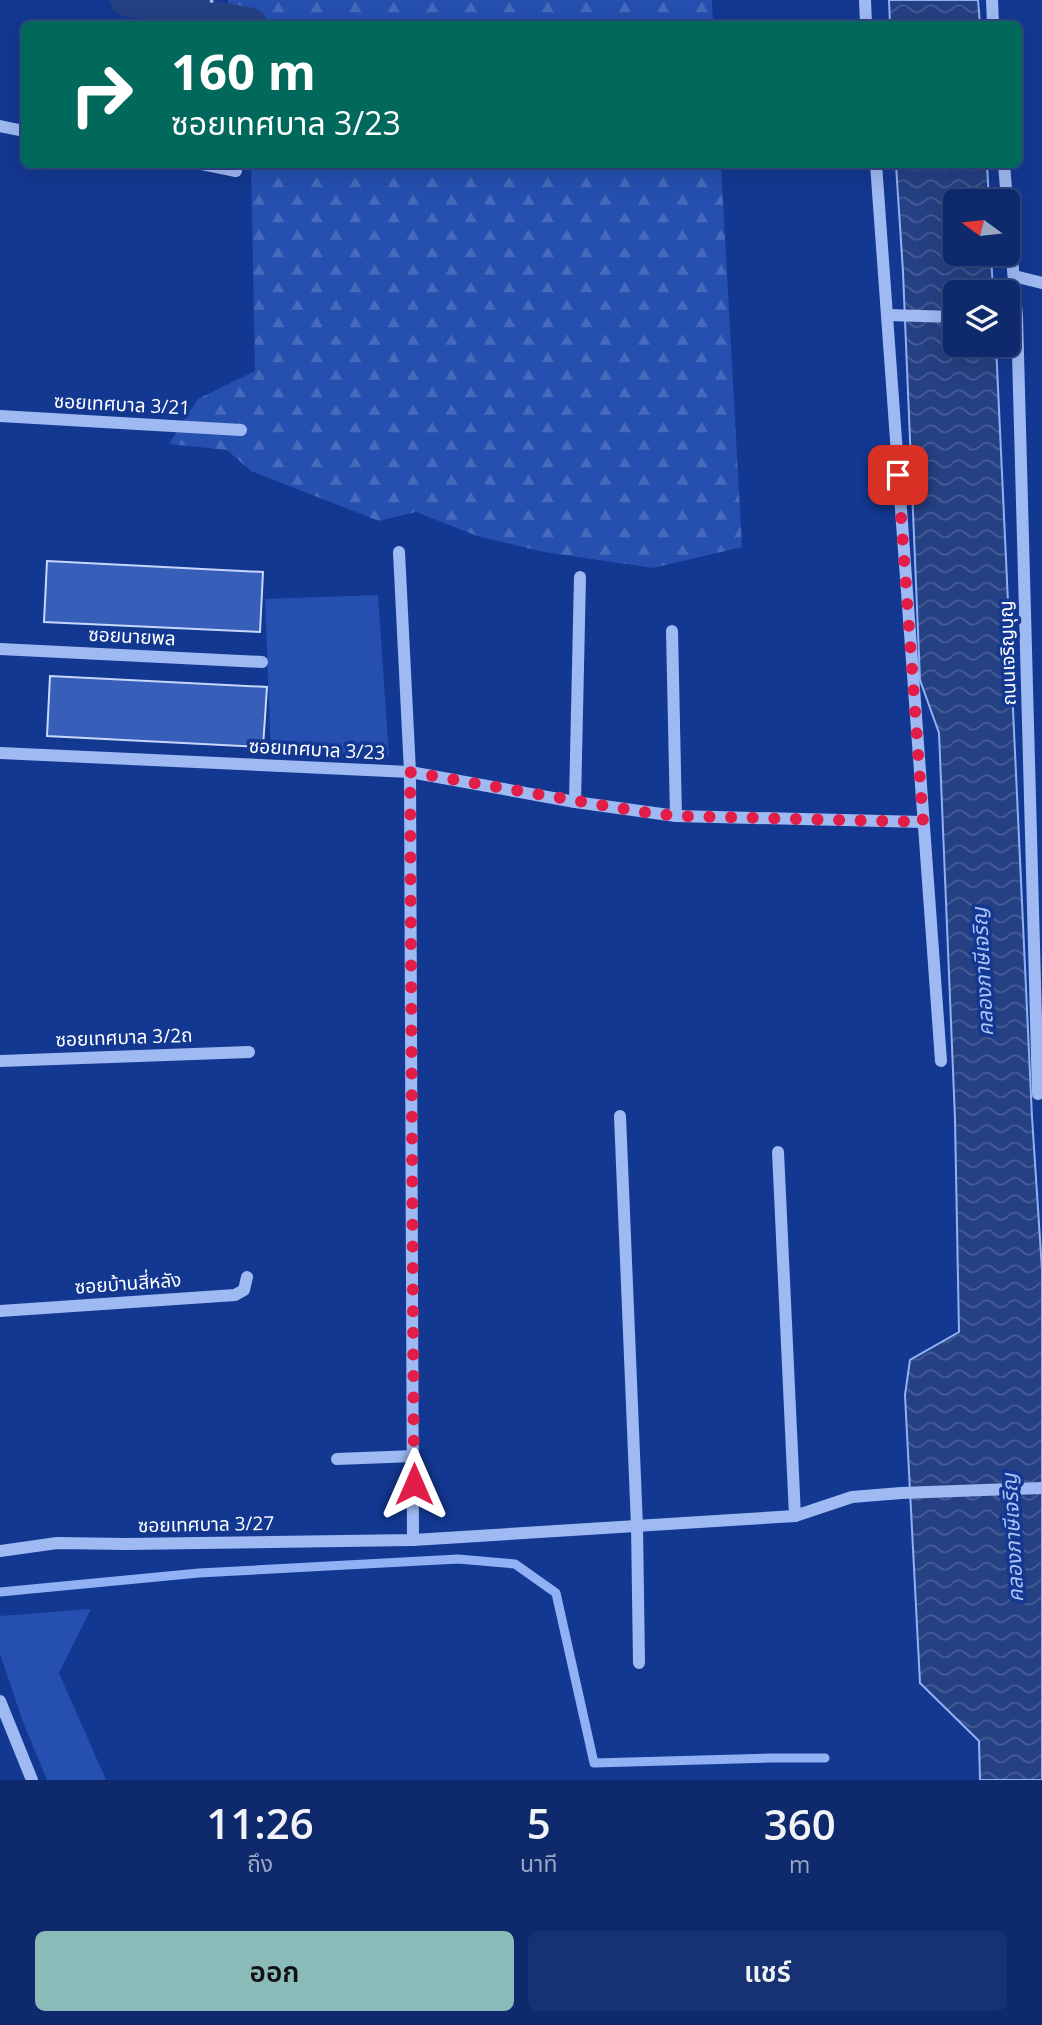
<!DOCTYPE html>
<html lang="th">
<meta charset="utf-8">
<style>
body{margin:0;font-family:"Open Sans","Noto Sans Thai",sans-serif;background:#173272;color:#f1f3f6;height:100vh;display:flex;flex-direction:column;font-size:26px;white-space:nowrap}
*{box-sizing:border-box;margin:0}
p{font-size:23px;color:#9ba7c2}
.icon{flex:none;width:38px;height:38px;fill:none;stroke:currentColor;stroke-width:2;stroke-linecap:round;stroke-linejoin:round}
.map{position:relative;height:1780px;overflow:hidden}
.panel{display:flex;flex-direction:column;background:#0e2a6d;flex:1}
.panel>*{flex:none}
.hud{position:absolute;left:21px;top:21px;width:1001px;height:147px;border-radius:10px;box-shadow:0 7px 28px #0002,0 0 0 2px #2e4680;background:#00695c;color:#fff;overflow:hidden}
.needle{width:46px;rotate:285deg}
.fabs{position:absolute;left:943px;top:189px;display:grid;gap:14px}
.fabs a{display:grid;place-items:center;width:77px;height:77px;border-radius:10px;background:#0e2a6d;box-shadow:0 7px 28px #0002,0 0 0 2px #2e4680;font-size:35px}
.pin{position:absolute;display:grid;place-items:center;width:60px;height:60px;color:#fff;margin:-30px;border-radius:14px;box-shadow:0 4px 10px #0006}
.me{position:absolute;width:77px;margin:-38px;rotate:0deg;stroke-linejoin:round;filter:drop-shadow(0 0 5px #0008)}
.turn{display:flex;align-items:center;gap:24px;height:147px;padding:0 35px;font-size:32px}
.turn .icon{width:91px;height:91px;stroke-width:2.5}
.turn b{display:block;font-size:49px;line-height:60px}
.eta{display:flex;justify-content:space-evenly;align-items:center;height:119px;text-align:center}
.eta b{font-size:42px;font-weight:600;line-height:49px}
.action{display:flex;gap:14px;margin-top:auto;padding:14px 35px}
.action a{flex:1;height:80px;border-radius:10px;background:#8bbbb9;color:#111;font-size:28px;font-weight:600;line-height:80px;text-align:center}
.action a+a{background:#173272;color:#f1f3f6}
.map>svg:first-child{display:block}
.green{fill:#2550b0}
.forest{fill:url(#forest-firs)}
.water{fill:url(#water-waves);stroke:#91b1f5;stroke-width:2}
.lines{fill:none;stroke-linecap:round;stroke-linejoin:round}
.stream{stroke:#91b1f5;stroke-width:9}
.canal{stroke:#254083;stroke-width:32}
.building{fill:#375eb8;stroke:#c6d7fc;stroke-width:2}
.path{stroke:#9fb9f2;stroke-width:4.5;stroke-dasharray:3.5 5;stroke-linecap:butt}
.minor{stroke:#9fb9f2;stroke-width:12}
.route{stroke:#e11d48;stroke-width:12;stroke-dasharray:0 21.6}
.labels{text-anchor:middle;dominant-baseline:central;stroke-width:7;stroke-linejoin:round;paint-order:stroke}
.street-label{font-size:19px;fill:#fff;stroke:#133891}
.water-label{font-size:21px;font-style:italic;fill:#abc3f9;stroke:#133891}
</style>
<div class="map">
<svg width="1042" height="1780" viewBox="0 0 1042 1780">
<defs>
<pattern id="forest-firs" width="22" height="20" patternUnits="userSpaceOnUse" patternTransform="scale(1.75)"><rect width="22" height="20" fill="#2550b0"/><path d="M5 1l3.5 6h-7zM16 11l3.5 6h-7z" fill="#466abc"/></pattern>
<pattern id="water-waves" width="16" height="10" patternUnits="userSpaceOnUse" patternTransform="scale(1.75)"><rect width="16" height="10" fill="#254083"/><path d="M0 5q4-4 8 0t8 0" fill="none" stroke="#465d96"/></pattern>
</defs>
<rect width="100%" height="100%" fill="#133891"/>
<g class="green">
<path d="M378 595 389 756 271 753 265 599Z"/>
<path d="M91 1609 59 1673 106 1780H47L23 1722 0 1654V1616Z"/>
</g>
<g class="forest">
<path d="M228 0H712L713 24H228Z"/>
<path d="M251 165H721L742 547 653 568 544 552 477 536 416 512 379 521 251 471 227 450 169 444 198 399 255 371Z"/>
</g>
<g class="water">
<path d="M889 0H978L980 24H890Z"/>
<path d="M896 165H987L989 201H956V254H991L993 292H956V345H996L1032 1117 1042 1270V1780H980L979 1741 920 1683 905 1395 910 1360 959 1332 955 1119 939 733 920 680 903 272Z"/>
</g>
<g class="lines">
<path class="stream" d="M0 1592 199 1573 458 1559 515 1564 556 1593 594 1763 771 1758H825"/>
<path class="canal" d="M126 0 251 24"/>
</g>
<g class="building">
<path d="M47 561 263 572 260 632 44 622Z"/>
<path d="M50 676 267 687 263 747 47 736Z"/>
</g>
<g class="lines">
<path class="path" d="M210 0 215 1"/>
<g class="minor">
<path d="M865 0 866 24"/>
<path d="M992 0 993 24"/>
<path d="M0 126 24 131"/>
<path d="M202 164 236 171"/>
<path d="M876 164 941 1061"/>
<path d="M1004 164 1007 201"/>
<path d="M1008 211 1017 317 1038 1094"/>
<path d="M1014 276 1042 283"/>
<path d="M887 315 956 317"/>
<path d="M0 416 241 430"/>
<path d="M399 552 410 772 413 1540"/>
<path d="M672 631 676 816"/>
<path d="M0 649 262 662"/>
<path d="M0 753 410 772 575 802 676 816 923 822"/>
<path d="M575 802 580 577"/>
<path d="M0 1061 249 1052"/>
<path d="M620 1116 637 1526 639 1663"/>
<path d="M778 1152 795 1516"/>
<path d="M0 1311 235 1295 244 1290 247 1277"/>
<path d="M337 1459 414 1456"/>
<path d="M0 1551 57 1543 126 1544 413 1540 795 1516 852 1497 901 1493 1042 1488"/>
<path d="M0 1701 32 1780"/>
</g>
</g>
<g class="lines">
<path class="route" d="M414 1484 410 772 642 812 676 816 923 822 898 475"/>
</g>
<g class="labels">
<g class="street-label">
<text transform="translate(122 404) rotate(3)">ซอยเทศบาล 3/21</text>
<text transform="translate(132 636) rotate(3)">ซอยนายพล</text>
<text transform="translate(1007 653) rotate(-92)">ถนนเจริญบุญ</text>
<text transform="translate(317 749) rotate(3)">ซอยเทศบาล 3/23</text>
<text transform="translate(124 1037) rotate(-2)">ซอยเทศบาล 3/2ถ</text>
<text transform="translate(128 1283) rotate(-4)">ซอยบ้านสี่หลัง</text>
<text transform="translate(206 1524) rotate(-1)">ซอยเทศบาล 3/27</text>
</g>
<g class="water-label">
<text transform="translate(982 972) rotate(-93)">คลองภาษีเจริญ</text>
<text transform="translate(1012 1538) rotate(-93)">คลองภาษีเจริญ</text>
</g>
</g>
</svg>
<div class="fabs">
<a><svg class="needle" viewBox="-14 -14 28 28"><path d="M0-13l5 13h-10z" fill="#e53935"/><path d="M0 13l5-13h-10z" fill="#9ba7c2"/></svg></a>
<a><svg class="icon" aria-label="layers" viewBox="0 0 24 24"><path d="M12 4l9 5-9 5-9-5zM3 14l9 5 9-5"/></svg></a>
</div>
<div class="pin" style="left:898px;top:475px;background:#d93025"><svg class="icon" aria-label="arrive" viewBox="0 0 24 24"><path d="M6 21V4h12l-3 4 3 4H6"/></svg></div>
<svg class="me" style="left:414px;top:1484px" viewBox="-20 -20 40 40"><path d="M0-17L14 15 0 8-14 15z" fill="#e11d48" stroke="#fff" stroke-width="4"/></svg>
<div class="hud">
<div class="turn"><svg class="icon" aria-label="right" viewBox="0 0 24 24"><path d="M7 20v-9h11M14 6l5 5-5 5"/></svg><div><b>160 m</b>ซอยเทศบาล 3/23</div></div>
</div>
</div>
<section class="panel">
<div class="eta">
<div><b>11:26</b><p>ถึง</p></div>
<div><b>5</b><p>นาที</p></div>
<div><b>360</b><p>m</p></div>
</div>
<div class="action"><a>ออก</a><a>แชร์</a></div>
</section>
